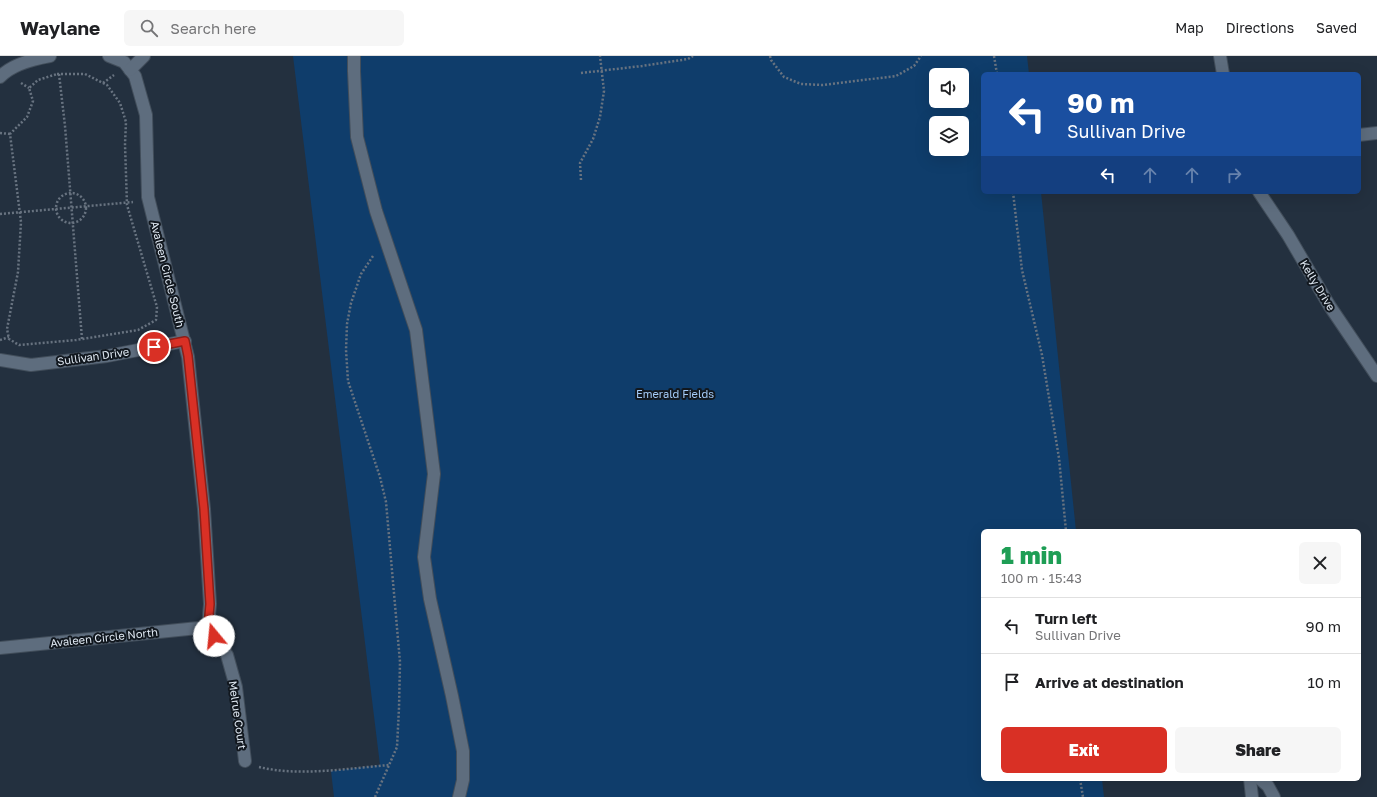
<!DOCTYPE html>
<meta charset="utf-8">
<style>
body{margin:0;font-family:"Golos Text",sans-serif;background:#f6f6f6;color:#202124;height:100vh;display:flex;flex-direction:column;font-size:15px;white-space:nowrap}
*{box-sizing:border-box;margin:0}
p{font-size:13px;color:#757577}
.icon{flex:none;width:22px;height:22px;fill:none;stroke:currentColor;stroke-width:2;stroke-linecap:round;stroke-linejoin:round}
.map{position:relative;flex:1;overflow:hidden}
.panel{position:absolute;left:981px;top:473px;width:380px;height:252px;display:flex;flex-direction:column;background:#fff;border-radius:6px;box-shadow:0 4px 16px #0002}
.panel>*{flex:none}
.hud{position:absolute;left:981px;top:16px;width:380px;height:122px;border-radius:6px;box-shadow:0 4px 16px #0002;background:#1a4fa0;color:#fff;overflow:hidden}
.buttons{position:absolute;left:929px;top:12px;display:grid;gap:8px}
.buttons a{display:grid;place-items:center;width:40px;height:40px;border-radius:6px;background:#fff;box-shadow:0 4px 16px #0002;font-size:20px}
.pin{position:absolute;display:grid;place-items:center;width:34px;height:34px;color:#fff;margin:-17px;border:2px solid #fff;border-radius:50%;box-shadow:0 1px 4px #0007}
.me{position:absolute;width:44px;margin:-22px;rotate:343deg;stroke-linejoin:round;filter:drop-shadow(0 0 3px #0008)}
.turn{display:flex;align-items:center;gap:14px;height:84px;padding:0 20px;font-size:18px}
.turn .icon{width:52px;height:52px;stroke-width:2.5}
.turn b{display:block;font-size:28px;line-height:34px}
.lanes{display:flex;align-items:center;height:38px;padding:0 20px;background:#0003;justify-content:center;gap:20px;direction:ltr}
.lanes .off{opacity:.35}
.round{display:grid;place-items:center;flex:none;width:42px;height:42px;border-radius:6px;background:#f6f6f6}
.overview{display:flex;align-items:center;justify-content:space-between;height:68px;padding:0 20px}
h1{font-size:24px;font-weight:800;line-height:30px;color:#1e9e55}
.button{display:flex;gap:8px;margin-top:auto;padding:8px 20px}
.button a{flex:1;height:46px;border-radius:6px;background:#d93025;color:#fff;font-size:16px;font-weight:800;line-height:46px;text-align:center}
.button a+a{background:#f6f6f6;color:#202124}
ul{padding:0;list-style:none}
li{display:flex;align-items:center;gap:12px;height:56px;padding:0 20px;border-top:1px solid #e0e0e0}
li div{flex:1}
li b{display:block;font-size:15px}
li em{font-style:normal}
header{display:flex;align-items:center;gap:24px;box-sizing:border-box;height:56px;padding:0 20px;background:#fff;border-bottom:1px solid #e0e0e0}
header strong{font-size:19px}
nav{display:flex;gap:22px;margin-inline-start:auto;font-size:14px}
.search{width:280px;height:36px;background:#f6f6f6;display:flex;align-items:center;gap:10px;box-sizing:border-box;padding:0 14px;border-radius:6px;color:#757577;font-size:15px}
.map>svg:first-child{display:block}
.green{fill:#0f3d6b;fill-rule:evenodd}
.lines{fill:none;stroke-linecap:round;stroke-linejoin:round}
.minor-casing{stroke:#424e5b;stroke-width:14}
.path{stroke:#687380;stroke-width:2.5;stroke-dasharray:2 2;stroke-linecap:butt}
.minor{stroke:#5e6d7e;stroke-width:12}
.route-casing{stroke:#8d1f18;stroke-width:10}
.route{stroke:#d93025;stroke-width:7}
.labels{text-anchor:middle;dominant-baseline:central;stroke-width:4;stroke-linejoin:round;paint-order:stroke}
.street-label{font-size:11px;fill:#e0e9f3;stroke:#11171e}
.park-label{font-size:11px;fill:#a4cbf8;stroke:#11171e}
</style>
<header>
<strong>Waylane</strong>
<div class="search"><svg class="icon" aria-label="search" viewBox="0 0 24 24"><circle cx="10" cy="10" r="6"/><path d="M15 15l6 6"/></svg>Search here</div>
<nav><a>Map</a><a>Directions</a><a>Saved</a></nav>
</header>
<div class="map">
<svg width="1377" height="741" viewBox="0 0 1377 741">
<rect width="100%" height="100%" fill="#23303f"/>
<path class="green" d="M293 0H1027L1029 18H983V136H1041L1076 475H983V723H1102L1104 741H334L331 715 380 709ZM936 19H962V45H936ZM936 67H962V93H936Z"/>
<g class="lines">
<g class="minor-casing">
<g id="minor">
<path d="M109 0 124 6 135 20 146 59 148 141 188 301 204 453 210 548 208 571"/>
<path d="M354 0V15L357 81 376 155 416 274 434 418 424 501 430 543 452 640 463 695V724L459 741"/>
<path d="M1220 0 1223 18"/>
<path d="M130 14 144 0"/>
<path d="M0 21C12 8 33 3 50 0"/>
<path d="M1359 79 1377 77"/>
<path d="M1259 136 1288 179 1329 249 1377 320"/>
<path d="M0 304 31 309 107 300 185 285"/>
<path d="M208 571 227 599 236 631 245 705"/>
<path d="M0 592 208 571"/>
<path d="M1250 723 1252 741"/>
<path d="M1260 723 1268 730 1274 741"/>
</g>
</g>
<g class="path">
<path d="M770 0 771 4 784 21 801 28 823 29 896 20 914 10 921 0"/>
<path d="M994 0 997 18"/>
<path d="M581 17 642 10 688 3 693 0"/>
<path d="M57 18H85L107 29 120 47 126 66 125 88 127 149 157 251 156 264 138 274 76 284 19 289 9 283 7 273 18 216 21 166 10 78 27 61 33 45 29 32 38 24Z"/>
<path d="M59 18 65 70 82 283"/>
<path d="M21 27 29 32"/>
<path d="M103 27 114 19"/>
<path d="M0 77 10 78"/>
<path d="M581 124 580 107 593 83 600 61 604 35 600 0"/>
<path d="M1013 136 1022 214 1042 299 1059 402 1066 475"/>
<circle cx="71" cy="152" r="15"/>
<path d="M0 158 133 146"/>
<path d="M373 200 361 218 351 247 347 268 346 294 348 325 380 421 386 446 400 606 399 652 397 691 375 741"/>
<path d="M0 284 9 281"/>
<path d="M259 711C300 721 349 712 390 709"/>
<path d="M1080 723 1083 741"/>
</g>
<use href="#minor" class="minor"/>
</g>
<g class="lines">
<g class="route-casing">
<path id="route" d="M154 291 185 285 188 300 204 453 210 548 208 571 214 580"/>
</g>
<use href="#route" class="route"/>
</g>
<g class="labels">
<g class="street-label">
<text transform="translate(168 218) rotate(76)">Avaleen Circle South</text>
<text transform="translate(1318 229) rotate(59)">Kelly Drive</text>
<text transform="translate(93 300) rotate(-8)">Sullivan Drive</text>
<text transform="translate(104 581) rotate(-6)">Avaleen Circle North</text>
<text transform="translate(238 659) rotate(82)">Melrue Court</text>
</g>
<g class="park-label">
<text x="675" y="337">Emerald Fields</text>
</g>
</g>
</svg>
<div class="buttons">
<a><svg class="icon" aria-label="sound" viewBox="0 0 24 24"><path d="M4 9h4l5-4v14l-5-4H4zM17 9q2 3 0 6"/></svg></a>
<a><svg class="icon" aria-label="layers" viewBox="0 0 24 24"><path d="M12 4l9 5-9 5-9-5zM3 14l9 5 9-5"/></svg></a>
</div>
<div class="pin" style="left:154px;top:291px;background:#d93025"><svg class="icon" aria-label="arrive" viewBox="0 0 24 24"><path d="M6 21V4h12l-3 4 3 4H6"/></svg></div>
<svg class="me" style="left:214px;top:580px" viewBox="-20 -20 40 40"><circle r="19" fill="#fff"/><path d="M0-13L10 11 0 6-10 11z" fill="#d93025"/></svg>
<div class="hud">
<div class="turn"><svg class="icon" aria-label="left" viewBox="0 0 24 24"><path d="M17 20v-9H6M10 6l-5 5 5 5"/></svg><div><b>90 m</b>Sullivan Drive</div></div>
<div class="lanes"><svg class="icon" aria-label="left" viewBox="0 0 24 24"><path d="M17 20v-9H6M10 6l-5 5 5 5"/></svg><svg class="icon off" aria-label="ahead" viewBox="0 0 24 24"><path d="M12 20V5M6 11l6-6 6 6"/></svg><svg class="icon off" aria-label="ahead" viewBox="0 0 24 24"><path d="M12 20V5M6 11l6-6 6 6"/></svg><svg class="icon off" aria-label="right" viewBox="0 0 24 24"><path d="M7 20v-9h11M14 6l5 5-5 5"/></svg></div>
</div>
<section class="panel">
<div class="overview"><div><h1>1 min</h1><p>100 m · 15:43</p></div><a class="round"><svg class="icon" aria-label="close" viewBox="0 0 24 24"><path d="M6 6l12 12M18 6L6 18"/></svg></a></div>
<ul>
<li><svg class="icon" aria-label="left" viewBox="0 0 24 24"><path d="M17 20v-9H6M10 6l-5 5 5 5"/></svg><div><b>Turn left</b><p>Sullivan Drive</p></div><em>90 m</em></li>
<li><svg class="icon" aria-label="arrive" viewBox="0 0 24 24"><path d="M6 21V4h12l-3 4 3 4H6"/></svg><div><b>Arrive at destination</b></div><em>10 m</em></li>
</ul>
<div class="button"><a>Exit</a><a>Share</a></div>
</section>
</div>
